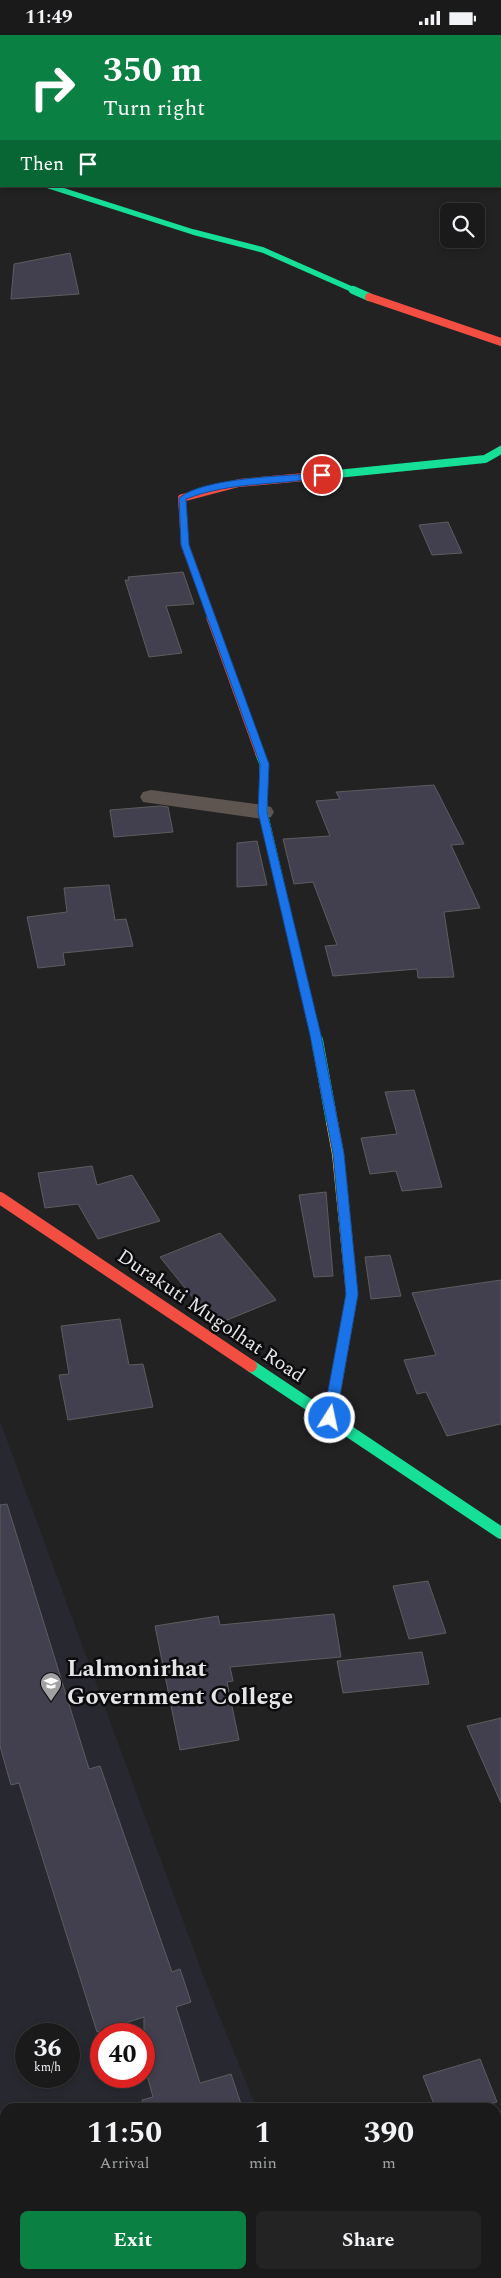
<!DOCTYPE html>
<style>
body{margin:0;font-family:Spectral,serif;background:#232323;color:#f1f3f6;height:100vh;display:flex;flex-direction:column;font-size:19px;white-space:nowrap}
*{box-sizing:border-box;margin:0}
p{font-size:16px;color:#9fa1a2}
.icon{flex:none;width:28px;height:28px;fill:none;stroke:currentColor;stroke-width:2;stroke-linecap:round;stroke-linejoin:round}
.map{position:relative;flex:1;overflow:hidden}
.side{position:absolute;left:0px;top:2068px;width:501px;height:176px;display:flex;flex-direction:column;background:#1a1a1a;border-radius:15px 15px 0 0;box-shadow:0 2px 8px #0003,0 0 0 1px #383839}
.side>*{flex:none}
.guide{position:absolute;left:0px;top:0px;width:501px;height:152px;box-shadow:0 2px 8px #0003,0 0 0 1px #383839;background:#0b8043;color:#fff;overflow:hidden}
.controls{position:absolute;left:440px;top:168px;display:grid;gap:10px}
.controls a{display:grid;place-items:center;width:45px;height:45px;border-radius:8px;background:#1a1a1a;box-shadow:0 2px 8px #0003,0 0 0 1px #383839;font-size:25px}
.speed{position:absolute;left:15px;top:1988px;display:flex;gap:10px;font-size:25px;font-weight:700;text-align:center}
.speed>*{display:grid;place-content:center;width:65px;height:65px;border-radius:50%;background:#1a1a1a;box-shadow:0 2px 8px #0003,0 0 0 1px #383839;line-height:1}
.speed small{font-size:12px;font-weight:400}
.speed .limit{border:8px solid #d22;background:#fff;color:#111}
.pin{position:absolute;display:grid;place-items:center;width:42px;height:42px;color:#fff;margin:-21px;border:2px solid #fff;border-radius:50%;box-shadow:0 1px 5px #0007}
.me{position:absolute;width:55px;margin:-28px;rotate:10deg;stroke-linejoin:round;filter:drop-shadow(0 0 4px #0008)}
.turn{display:flex;align-items:center;gap:18px;height:105px;padding:0 20px;font-size:22px}
.turn .icon{width:65px;height:65px;stroke-width:2.5}
.turn b{display:block;font-size:35px;line-height:42px}
.then{display:flex;align-items:center;height:48px;padding:0 20px;background:#0003;gap:10px;font-size:19px}
.eta{display:flex;justify-content:space-evenly;align-items:center;height:85px;text-align:center}
.eta b{font-size:30px;font-weight:700;line-height:35px}
.cta{display:flex;gap:10px;margin-top:auto;padding:10px 20px}
.cta a{flex:1;height:58px;border-radius:8px;background:#0b8043;color:#fff;font-size:20px;font-weight:700;line-height:58px;text-align:center}
.cta a+a{background:#232323;color:#f1f3f6}
.status{display:flex;justify-content:space-between;align-items:center;height:35px;padding:0 25px;background:#1a1a1a;direction:ltr}
.status svg{height:14px;fill:currentColor}
.map>svg:first-child{display:block}
.built{fill:#282830;fill-rule:evenodd}
.building{fill:#42404e;stroke:#5d5d5f}
.lines{fill:none;stroke-linecap:round;stroke-linejoin:round}
.street{fill:#5e5550;fill-rule:evenodd}
.fast-far3{stroke:#16e098;stroke-width:5.5}
.fast-far2{stroke:#16e098;stroke-width:8}
.fast-far1{stroke:#16e098;stroke-width:9}
.fast{stroke:#16e098;stroke-width:12}
.slow{stroke:#ffcf43;stroke-width:12}
.jam-far2{stroke:#f24e42;stroke-width:8}
.jam-far1{stroke:#f24e42;stroke-width:9}
.jam{stroke:#f24e42;stroke-width:12}
.route{fill:#1a73e8;stroke:#114b97}
.labels{text-anchor:middle;dominant-baseline:central;stroke-width:5;stroke-linejoin:round;paint-order:stroke}
.street-label{font-size:20px;fill:#e5e4e7;stroke:#0b0a0c}
.near-poi-label{font-size:24px;font-weight:bold;fill:#e5e4e7;stroke:#0b0a0c;text-anchor:start}
</style>
<div class="status"><b>11:49</b><svg viewBox="0 0 49 12"><path d="M0 12V9h3v3zM5 12V6h3v6zM10 12V3h3v9zM15 12V0h3v12zM26 1h20v11H26zM47 4h2v5h-2z"/></svg></div>
<div class="map">
<svg width="501" height="2243" viewBox="0 0 501 2243">
<rect width="100%" height="100%" fill="#222223"/>
<path class="built" d="M0 1386 206 1948 256 2072H5V2239H322L324 2243H0ZM26 1999H69V2041H26ZM101 1999H144V2041H101Z"/>
<g class="building">
<path d="M70 218 79 259 11 264 14 229Z"/>
<path d="M448 487 462 518 432 520 419 490Z"/>
<path d="M183 537 194 569 166 571 182 618 149 622 125 545H129L128 542Z"/>
<path d="M434 750 464 809 451 810 480 873 444 877 454 942 418 943 417 934 333 941 325 911 337 910 313 847 294 849 283 804 330 801 316 766 340 764 336 757Z"/>
<path d="M160 771 168 772 173 797 114 802 110 775Z"/>
<path d="M257 806 267 850 237 852V808Z"/>
<path d="M109 850 115 885 126 884 133 911 63 918 65 930 38 933 27 882 67 877 64 853Z"/>
<path d="M414 1055 442 1152 402 1156 396 1136 370 1139 361 1103 397 1099 385 1057Z"/>
<path d="M92 1131 97 1150 132 1140 160 1186 98 1204 78 1169 45 1173 38 1138Z"/>
<path d="M326 1157 333 1241 314 1242 299 1160Z"/>
<path d="M220 1198 276 1265 215 1290 160 1222Z"/>
<path d="M390 1220 401 1261 371 1264 365 1222Z"/>
<path d="M501 1245V1389L447 1401 426 1357 417 1359 404 1325 436 1320 412 1258Z"/>
<path d="M120 1284 129 1330 143 1329 153 1372 68 1385 59 1340 69 1339 61 1291Z"/>
<path d="M7 1469 89 1734 100 1731 172 1937 180 1934 191 1967 176 1972 200 2048 231 2039 242 2072H143L142 2065 153 2062 144 2029V1982L97 1997 19 1748 11 1750 0 1711V1470Z"/>
<path d="M428 1546 446 1598 409 1604 393 1551Z"/>
<path d="M334 1579 341 1622 230 1632 233 1646 227 1647 239 1705 180 1715 155 1591 218 1581 220 1590Z"/>
<path d="M422 1617 429 1649 343 1658 337 1626Z"/>
<path d="M501 1683V1768L467 1691Z"/>
<path d="M480 2024 497 2067 479 2072H435L423 2041Z"/>
</g>
<g class="lines">
<g class="street">
<path d="M0 0H6L7 1H1L0 6Z"/>
<path d="M30 0H79L29 1Z"/>
<path d="M170 0H249L250 1H171Z"/>
<path d="M328 0H340L341 1H329Z"/>
<path d="M363 0H398L362 1Z"/>
<rect x="0" y="53" width="1" height="8"/>
<rect x="0" y="132" width="1" height="8"/>
<path d="M151 755 263 770 271 772 274 777 271 782 263 784 143 767 140 762 143 757Z"/>
</g>
<path class="fast-far3" d="M49 151 193 197 263 215 356 256"/>
<g class="fast-far2">
<path d="M353 255 369 262"/>
<path d="M337 439 485 424 501 415"/>
</g>
<path class="fast-far1" d="M260 719 264 729 263 777 317 1006"/>
<g class="fast">
<path d="M317 1005 332 1087"/>
<path d="M251 1331 501 1498"/>
</g>
<path class="slow" d="M330 1383 352 1259 338 1119 332 1087"/>
<g class="jam-far2">
<path d="M369 262 501 307"/>
<path d="M212 584 185 510 182 463 239 448 337 439"/>
</g>
<path class="jam-far1" d="M211 583 260 719"/>
<path class="jam" d="M0 1163 251 1331"/>
</g>
<path class="route" d="M322 438 325 440 324 442C277 451 232 446 186 464L189 510 269 729 267 777 321 1000 344 1119 358 1259 336 1383 330 1388 323 1383 346 1259 333 1119 310 1000 258 777 260 729 181 510 179 463C204 442 287 441 322 438Z"/>
<defs>
<g id="university-pin" transform="scale(1.125)"><path d="M0 17L-7.5 6A9.5 9.5 0 1 1 7.5 6Z" fill="#a1a0a2" stroke="#0b0a0c"/><path d="M0-5L7-2L0 1L-7-2ZM-4 1L0 2.5L4 1V4Q0 6-4 4Z" fill="#fff"/></g>
</defs>
<g fill-rule="evenodd">
<use href="#university-pin" x="51" y="1648"/>
</g>
<g class="labels">
<g class="street-label">
<text transform="translate(211 1281) rotate(34)">Durakuti Mugolhat Road</text>
</g>
<g class="near-poi-label">
<text x="67" y="1634">Lalmonirhat<tspan x="67" dy="28">Government College</tspan></text>
</g>
</g>
</svg>
<div class="controls">
<a><svg class="icon" aria-label="search" viewBox="0 0 24 24"><circle cx="10" cy="10" r="6"/><path d="M15 15l6 6"/></svg></a>
</div>
<div class="speed"><div>36<small>km/h</small></div><div class="limit">40</div></div>
<div class="pin" style="left:322px;top:440px;background:#d93025"><svg class="icon" aria-label="arrive" viewBox="0 0 24 24"><path d="M6 21V4h12l-3 4 3 4H6"/></svg></div>
<svg class="me" style="left:330px;top:1383px" viewBox="-20 -20 40 40"><circle r="17" fill="#1a73e8" stroke="#fff" stroke-width="3"/><path d="M0-11L8 9 0 5-8 9z" fill="#fff"/></svg>
<div class="guide">
<div class="turn"><svg class="icon" aria-label="right" viewBox="0 0 24 24"><path d="M7 20v-9h11M14 6l5 5-5 5"/></svg><div><b>350 m</b>Turn right</div></div>
<div class="then">Then<svg class="icon" aria-label="arrive" viewBox="0 0 24 24"><path d="M6 21V4h12l-3 4 3 4H6"/></svg></div>
</div>
<section class="side">
<div class="eta">
<div><b>11:50</b><p>Arrival</p></div>
<div><b>1</b><p>min</p></div>
<div><b>390</b><p>m</p></div>
</div>
<div class="cta"><a>Exit</a><a>Share</a></div>
</section>
</div>
